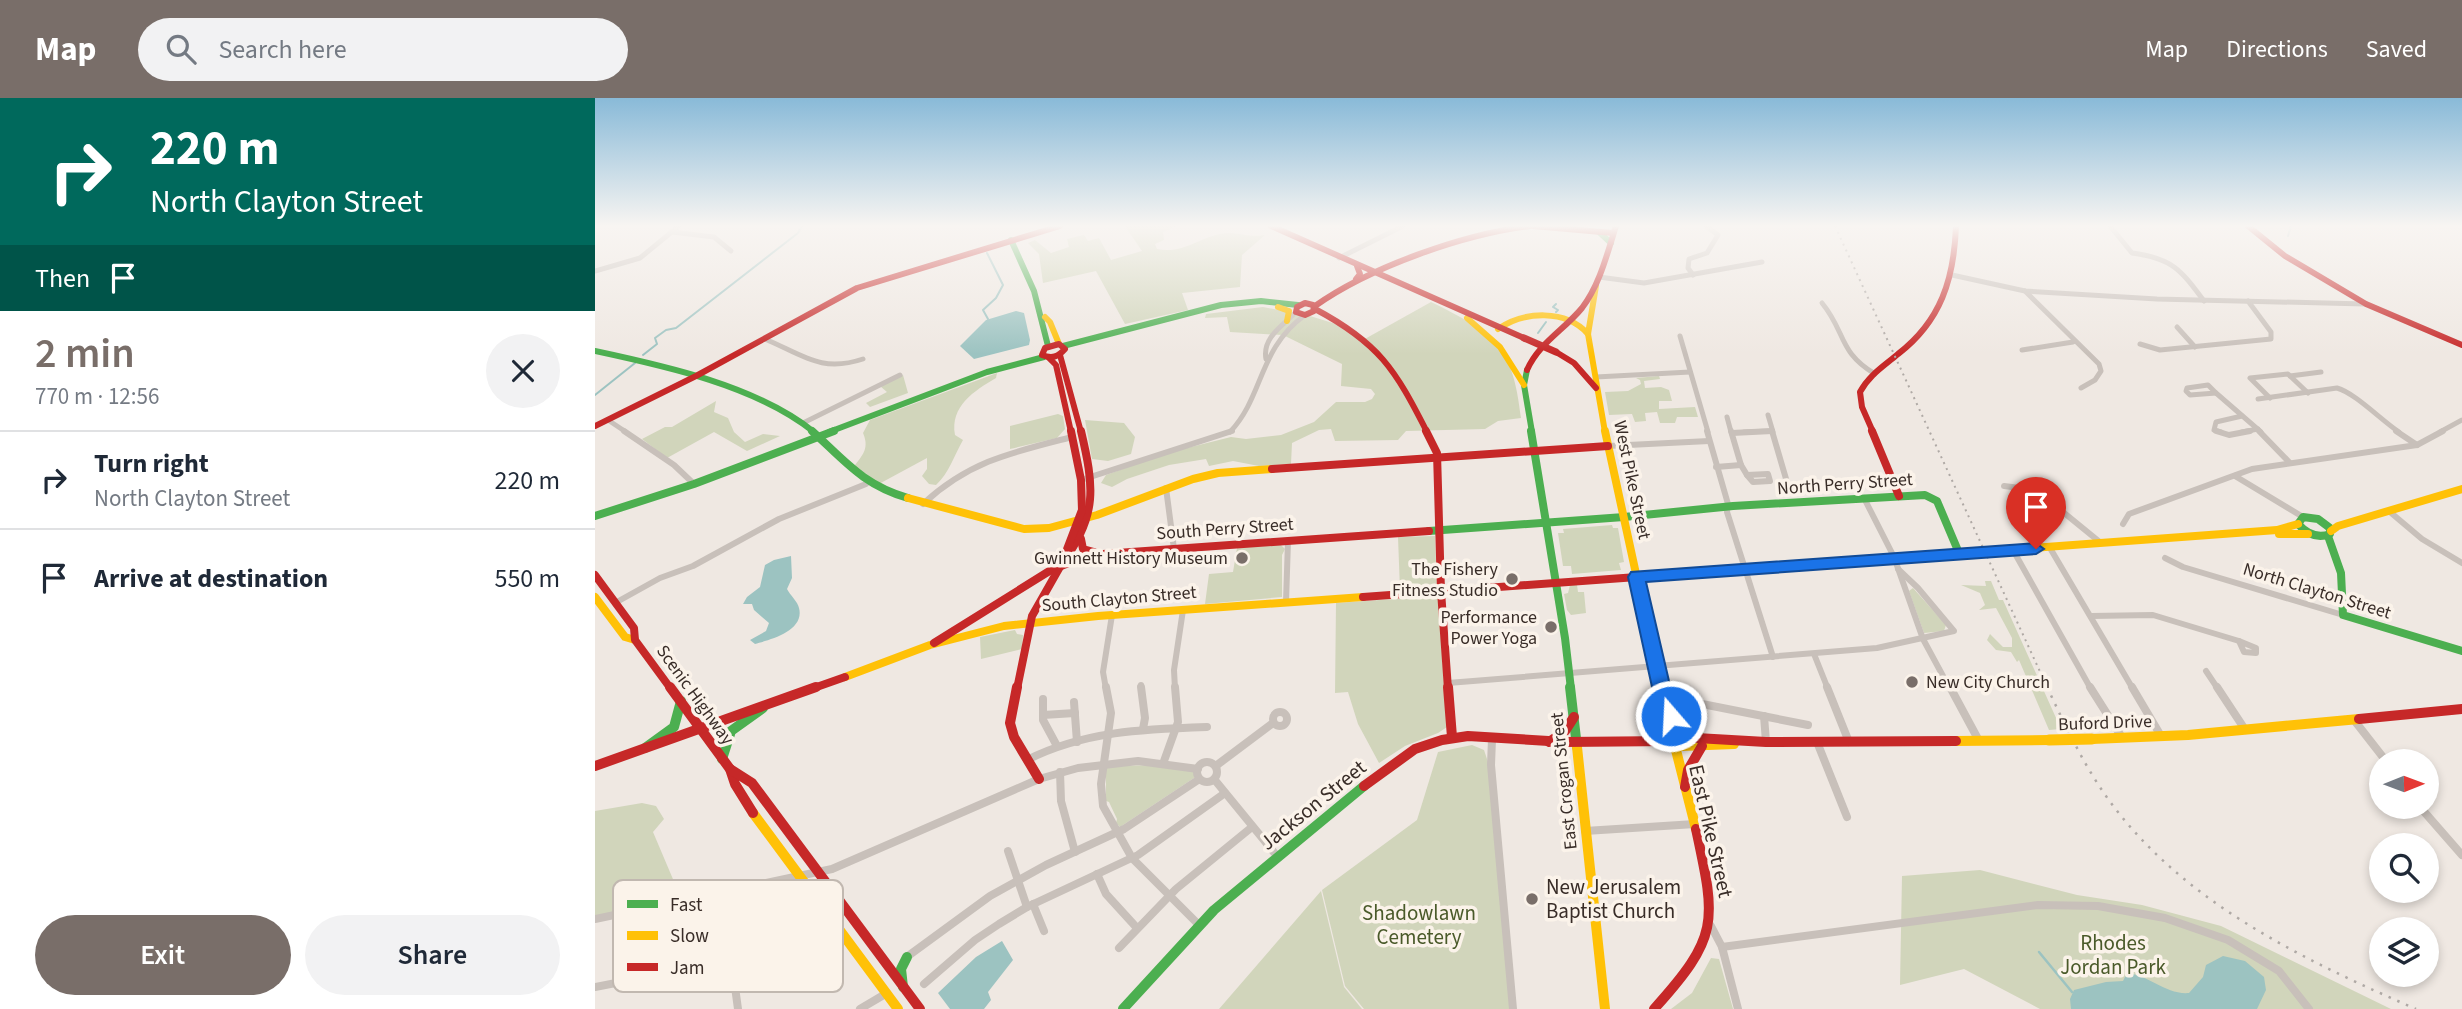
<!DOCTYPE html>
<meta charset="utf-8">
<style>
body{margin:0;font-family:"Source Sans 3",sans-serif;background:#f2f2f3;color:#1f2937;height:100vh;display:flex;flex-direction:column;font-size:26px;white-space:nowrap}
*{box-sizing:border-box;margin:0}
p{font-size:23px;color:#747a83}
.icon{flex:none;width:38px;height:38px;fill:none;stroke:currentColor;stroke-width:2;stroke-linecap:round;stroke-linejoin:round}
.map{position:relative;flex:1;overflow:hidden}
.panel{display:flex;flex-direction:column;background:#fff;width:595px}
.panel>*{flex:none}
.hud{background:#00695c;color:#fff;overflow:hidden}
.needle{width:46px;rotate:89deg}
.controls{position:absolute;left:1774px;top:651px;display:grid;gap:14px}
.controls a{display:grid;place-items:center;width:70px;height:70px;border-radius:50%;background:#fff;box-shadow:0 4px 10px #0003;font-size:35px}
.pin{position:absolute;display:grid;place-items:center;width:60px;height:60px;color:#fff;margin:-72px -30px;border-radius:50% 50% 50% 0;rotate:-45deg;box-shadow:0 0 7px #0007}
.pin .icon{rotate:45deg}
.me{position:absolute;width:77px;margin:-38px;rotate:341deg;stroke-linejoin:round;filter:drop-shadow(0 0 5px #0008)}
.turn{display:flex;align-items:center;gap:24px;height:147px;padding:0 35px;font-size:32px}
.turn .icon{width:91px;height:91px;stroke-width:2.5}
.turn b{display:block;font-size:49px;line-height:60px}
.then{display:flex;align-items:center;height:66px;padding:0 35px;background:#0003;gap:14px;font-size:26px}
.round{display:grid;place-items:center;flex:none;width:74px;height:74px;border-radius:37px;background:#f2f2f3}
.headline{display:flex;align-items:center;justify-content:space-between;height:119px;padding:0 35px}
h1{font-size:42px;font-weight:600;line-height:52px;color:#796e69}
.cta{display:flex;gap:14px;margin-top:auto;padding:14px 35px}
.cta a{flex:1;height:80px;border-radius:42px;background:#796e69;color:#fff;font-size:28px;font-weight:600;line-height:80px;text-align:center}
.cta a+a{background:#f2f2f3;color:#1f2937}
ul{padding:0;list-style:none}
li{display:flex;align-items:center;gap:21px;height:98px;padding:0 35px;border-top:2px solid #e0e1e3}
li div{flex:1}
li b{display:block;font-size:26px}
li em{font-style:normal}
header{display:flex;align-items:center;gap:42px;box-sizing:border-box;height:98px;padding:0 35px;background:#796e69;color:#fff}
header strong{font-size:33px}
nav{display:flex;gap:38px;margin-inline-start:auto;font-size:24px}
.search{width:490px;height:63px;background:#f2f2f3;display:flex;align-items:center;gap:18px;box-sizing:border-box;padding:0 24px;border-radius:38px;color:#747a83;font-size:26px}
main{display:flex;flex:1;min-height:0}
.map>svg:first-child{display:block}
.green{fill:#d1d5bb}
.water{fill:#9cc3c1}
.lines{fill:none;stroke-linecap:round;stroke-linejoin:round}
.stream-far1{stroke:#9cc3c1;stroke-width:2}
.stream{stroke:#9cc3c1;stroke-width:2.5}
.street-far2{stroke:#c8c0ba;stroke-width:5}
.street-far1{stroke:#c8c0ba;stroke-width:6}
.street{stroke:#c8c0ba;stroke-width:8}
.fast-far2{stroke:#4caf50;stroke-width:6}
.fast-far1{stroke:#4caf50;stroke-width:8}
.fast{stroke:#4caf50;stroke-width:10}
.slow-far2{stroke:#ffc107;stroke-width:6}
.slow-far1{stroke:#ffc107;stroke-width:8}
.slow{stroke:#ffc107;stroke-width:10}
.jam-far2{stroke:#c62828;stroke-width:6}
.jam-far1{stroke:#c62828;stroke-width:8}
.jam{stroke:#c62828;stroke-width:10}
.rail-far1{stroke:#afa9a5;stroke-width:2;stroke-dasharray:2 4.5;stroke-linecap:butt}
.rail{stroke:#afa9a5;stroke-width:2.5;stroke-dasharray:2.5 7;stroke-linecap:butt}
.slow-bridge{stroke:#ffc107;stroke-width:11}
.jam-bridge{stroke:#c62828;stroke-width:7}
.route{fill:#1a73e8;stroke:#114b97;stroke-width:2}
.poi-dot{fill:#796e69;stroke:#fbf3ea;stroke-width:2.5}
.labels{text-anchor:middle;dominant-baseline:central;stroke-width:7;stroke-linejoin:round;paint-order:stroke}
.street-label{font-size:18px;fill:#392d28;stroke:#fbf3ea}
.poi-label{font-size:18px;fill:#392d28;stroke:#fbf3ea;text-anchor:end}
.near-street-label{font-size:21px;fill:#392d28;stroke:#fbf3ea}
.near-poi-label{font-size:21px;fill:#392d28;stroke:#fbf3ea;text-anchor:start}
.near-park-label{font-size:21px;fill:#4a5a2a;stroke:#fbf3ea}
.key{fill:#fbf3ea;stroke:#c1b8b0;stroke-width:2}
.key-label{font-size:19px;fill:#392d28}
</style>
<header>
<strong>Map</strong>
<div class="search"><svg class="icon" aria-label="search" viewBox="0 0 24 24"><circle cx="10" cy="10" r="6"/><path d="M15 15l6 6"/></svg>Search here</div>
<nav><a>Map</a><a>Directions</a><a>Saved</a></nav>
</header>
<main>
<section class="panel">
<div class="hud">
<div class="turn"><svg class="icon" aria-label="right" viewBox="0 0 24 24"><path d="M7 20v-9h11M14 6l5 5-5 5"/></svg><div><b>220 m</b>North Clayton Street</div></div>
<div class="then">Then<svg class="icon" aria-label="arrive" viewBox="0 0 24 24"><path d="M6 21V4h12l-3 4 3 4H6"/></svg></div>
</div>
<div class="headline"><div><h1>2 min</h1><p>770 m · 12:56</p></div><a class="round"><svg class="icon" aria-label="close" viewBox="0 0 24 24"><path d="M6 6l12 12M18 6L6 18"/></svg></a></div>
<ul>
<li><svg class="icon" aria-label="right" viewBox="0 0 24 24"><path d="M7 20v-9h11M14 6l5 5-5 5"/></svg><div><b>Turn right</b><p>North Clayton Street</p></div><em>220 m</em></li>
<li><svg class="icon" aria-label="arrive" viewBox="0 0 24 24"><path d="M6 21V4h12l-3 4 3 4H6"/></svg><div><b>Arrive at destination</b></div><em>550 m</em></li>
</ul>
<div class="cta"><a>Exit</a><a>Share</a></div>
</section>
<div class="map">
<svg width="1867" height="911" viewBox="0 0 1867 911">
<rect width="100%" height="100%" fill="#efe8e2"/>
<g class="green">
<path d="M530 128H582L568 134 569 142 560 146 562 151C589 157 606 137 632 135 645 134 653 140 670 137L647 157 645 189 587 195 593 212 530 226 501 173 448 185 444 156 433 145 440 142 456 155 474 149 472 141 489 137 493 143 504 140 516 162 547 153Z"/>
<path d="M836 204C899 235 918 247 926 320L903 323 890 331 811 333 803 342 740 343 736 331 724 332 697 345 696 366 664 368 638 363 614 368 611 361 574 367 532 381 517 389 506 385 511 377 572 355 636 339 651 341 686 337 719 324 741 304H770L777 301 780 296 776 291 746 288 747 266 688 237 635 234 632 219 610 220 611 216 668 209 715 218 754 230 768 242Z"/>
<path d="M402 275 401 280C379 293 355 308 360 337L368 342C359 358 354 375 341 387L334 386 327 378 332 371V360L282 387 261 371 260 367C269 356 274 349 268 335L275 322Z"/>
<path d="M308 277 313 295 275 309 271 305 292 294 285 288Z"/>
<path d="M1064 278 1065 281 1049 283 1050 290 1066 289 1074 292 1077 303H1064V311L1100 309 1103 319H1082L1080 325H1065L1062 314 1050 315 1051 323 1040 324 1037 316 1014 317 1010 294 1033 293 1046 286 1045 282 1041 280Z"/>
<path d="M121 303 119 314 133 320 139 334 150 344 168 336 185 338 152 353 119 334 72 360 47 341 70 329H77Z"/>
<path d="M463 316 468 318 470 331 462 340 415 351V328Z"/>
<path d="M490 322 529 325 540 339 536 356 513 363 497 361Z"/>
<path d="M1017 427 1018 430H1023L1029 464 1024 465 1026 472 977 476 976 468H968L963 435H969L968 431Z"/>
<path d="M840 438 842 489 805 492 803 439Z"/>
<path d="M686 447 690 451 687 457V499L610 506 614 476 638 474 642 450Z"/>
<path d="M1390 483H1396L1404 502H1408L1466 631 1454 632 1424 562 1422 564 1416 554 1401 552 1392 542 1395 536 1408 549H1417V540L1401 510 1384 512 1390 507 1385 495 1366 487 1391 488Z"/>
<path d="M975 487H982L983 494H989L991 515 976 517 972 512 969 496 973 495Z"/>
<path d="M1318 490 1351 527 1349 533 1329 535 1314 493Z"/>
<path d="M843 498 852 629 843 635 810 648 784 665 763 626 753 594 740 595 741 505Z"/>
<path d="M420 532 422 536 428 537 427 551 386 561 385 539Z"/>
<path d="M877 647 889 652 893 664 916 911H769L750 888 727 792 822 722 843 654Z"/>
<path d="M562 667 599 673V680L525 729 521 725 522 721 514 704 511 703V671L515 668Z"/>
<path d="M47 705 61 708 69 721 58 734 83 793 73 803 0 818V713Z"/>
<path d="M1385 772 1482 797 1547 807 1626 828 1796 911H1445L1369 871 1305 887 1307 778Z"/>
<path d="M726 793 749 889 767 911H624Z"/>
<path d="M1116 860 1124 861 1138 911H1076L1097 895Z"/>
</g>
<g class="water">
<path d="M421 213 429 215 435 242 434 247 379 261 365 248 391 222Z"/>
<path d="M196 458 197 480 192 491C195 497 203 504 204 510 210 533 175 542 160 546L155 542 171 533 174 525 159 512 157 506H148L152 499 165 489 170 467 179 462Z"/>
<path d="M407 843 418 862 393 894 396 902 389 911H355L343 895 381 859Z"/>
<path d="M1628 858 1650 863 1669 879 1671 892 1662 911H1476L1475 901 1479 892 1511 884 1528 883 1532 875C1554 877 1571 897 1594 895L1608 879 1611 867Z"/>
</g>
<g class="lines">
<g class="stream-far1">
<path d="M1693 138 1696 128"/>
<path d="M392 155 408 187 401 200 388 212 393 221"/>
<path d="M961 206 958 209 963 212 961 214"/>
<path d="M943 235 951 224"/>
<path d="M48 257 62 246 60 240 71 232 81 230 203 135 207 128"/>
<path d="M0 297 40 265"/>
</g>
<path class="stream" d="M1444 854 1477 894"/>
<g class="street-far2">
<path d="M1515 128 1537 155C1577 160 1586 172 1609 203"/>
<path d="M77 134 119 139 136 153"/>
<path d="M744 160 808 128"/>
<path d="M0 173 45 160 84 128"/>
<path d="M1098 177 1093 170 1094 161 1112 155 1123 137 1111 128"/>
<path d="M1357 177 1430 193 1562 201 1770 206"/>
<path d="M1004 179 1049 185 1167 164"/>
<path d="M1430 193 1504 266 1506 273 1500 282 1486 290"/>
<path d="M1227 205C1251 234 1243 254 1280 276"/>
<path d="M1582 229 1600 249"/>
<path d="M1085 238 1113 334"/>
<path d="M170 241C208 257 226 275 268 261"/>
<path d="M1545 246 1565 252 1676 241V234L1653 203"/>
<path d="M1427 252 1478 244"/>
<path d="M671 261C667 240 687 228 701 214"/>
<path d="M1695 278 1726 274"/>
<path d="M1001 279 1095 274"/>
<path d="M1613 287 1621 295 1595 297 1591 293 1592 290Z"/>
<path d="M1621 295 1666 334"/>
<path d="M1675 300 1655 280 1693 276 1713 295"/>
<path d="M1663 301 1742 290C1760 295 1786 322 1804 334"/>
<path d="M1173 317 1178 334"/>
<path d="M1132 319 1136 334"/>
<path d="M13 322 31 334"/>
<path d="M208 325 305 277"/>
<path d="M635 334C669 298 663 251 710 217"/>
<path d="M1149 334 1177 333"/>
<path d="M1626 334 1619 332 1621 324 1647 318"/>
<path d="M1647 334 1663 331"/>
<path d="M1845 334 1867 322"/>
</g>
<g class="street-far1">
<path d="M29 333 79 367 99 386"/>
<path d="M1112 333 1133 406 1132 414 1178 559"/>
<path d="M1136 333 1146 367 1152 377"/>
<path d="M1177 333 1194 391"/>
<path d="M1621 333 1634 337 1655 333"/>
<path d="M1664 333 1694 364"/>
<path d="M1801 333 1822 347"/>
<path d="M1137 335 1177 333"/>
<path d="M1013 348 1114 343"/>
<path d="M1121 369 1146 367"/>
<path d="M1173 376 1175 383 1158 384 1152 377Z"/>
<path d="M1640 378 1708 419"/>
<path d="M486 382 637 333"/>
<path d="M1409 388 1441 392 1506 445"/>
<path d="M571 390 579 451"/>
<path d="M1269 400 1299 459 1328 541 1355 591"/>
<path d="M328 406C374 363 418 354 477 339"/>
<path d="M1795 414 1827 441 1867 465"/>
<path d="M1528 426 1534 416 1657 371 1822 347 1848 333"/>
<path d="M1455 450 1538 591"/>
<path d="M1418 452 1496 591"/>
<path d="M1570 460 1588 469 1748 517"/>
<path d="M691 504 693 443"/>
<path d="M20 505 65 480 98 468 184 421 271 386"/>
<path d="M1496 518 1558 517 1644 543"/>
<path d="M1644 543 1661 550V555L1649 554Z"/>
<path d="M1219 556 1233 591"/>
<path d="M1611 573 1623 591"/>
<path d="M853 585 1282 550 1359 533 1323 490 1303 471"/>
<path d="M546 587V591"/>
<path d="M511 591 508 574 517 517"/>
<path d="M580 591 579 572 588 512"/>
</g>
<g class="street">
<path d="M511 589 516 615 506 686 508 708 537 760 604 827"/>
<path d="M546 589 550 620 548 631"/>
<path d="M1232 589 1254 644"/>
<path d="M1355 589 1383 641"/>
<path d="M1495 589 1526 638"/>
<path d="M1537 589 1566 638"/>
<path d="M1622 589 1649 630"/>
<path d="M448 601V622L462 648"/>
<path d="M1092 603 1213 627"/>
<path d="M479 604 482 644"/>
<circle cx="685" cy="621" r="7"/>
<path d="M448 617 480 615"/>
<path d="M1169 618 1171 644"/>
<path d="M1759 622 1791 663"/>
<path d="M897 641 896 667 918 911"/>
<path d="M1222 644 1252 719"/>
<path d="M432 662C489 633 549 631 612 629"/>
<path d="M569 663 583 624 580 589"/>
<circle cx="612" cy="674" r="10"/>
<path d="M622 667 678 625"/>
<path d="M465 674 466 703 480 754"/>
<path d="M619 681 682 758"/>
<path d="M1825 709 1867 757"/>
<path d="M990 733 1100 726"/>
<path d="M413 753 432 809"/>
<path d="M502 776 511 796 542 830"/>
<path d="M141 793 137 867 143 911"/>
<path d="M438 806 449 833"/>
<path d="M0 821 237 771 444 681 483 670 543 663 603 671"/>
<path d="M1116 828 1127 849 1143 911"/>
<path d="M1127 849 1443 807 1503 808 1570 820 1633 842 1684 873 1714 911"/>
<path d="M524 850 581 791 657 729"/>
<path d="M313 858 395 798 451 767 529 731 603 682"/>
<path d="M329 886 380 842 404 826 432 809 543 757 630 695"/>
<path d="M0 889 138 862"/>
<path d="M265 911 292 895"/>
</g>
<g class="fast-far2">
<path d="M1004 134 1016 145"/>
<path d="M416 142 439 193 453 248"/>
<path d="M468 248 626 207 666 203 703 207"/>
<path d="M0 253C70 268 162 288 219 334"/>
<path d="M932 272 929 287 937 334"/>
<path d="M234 334 392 274 449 259"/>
</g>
<g class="fast-far1">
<path d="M217 333C250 363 268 387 313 400"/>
<path d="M936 333 970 540 976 591"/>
<path d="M0 418 99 386 239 333"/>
<path d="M1029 419 1138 408 1330 397 1342 403 1364 455"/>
<path d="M1708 419 1723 421 1735 430V436C1722 441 1712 436 1703 426Z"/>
<path d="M834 433 1029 419"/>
<path d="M1733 438 1746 475 1748 517 1867 553"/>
</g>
<g class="fast">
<path d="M975 589 982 649"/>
<path d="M1071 612 1085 628 1104 637"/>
<path d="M50 650 79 629 86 603"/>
<path d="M127 661 136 633 168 610"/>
<path d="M308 889 306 871 312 859"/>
<path d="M528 911 619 812 769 688"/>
</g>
<g class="slow-far2">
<path d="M1001 188 993 236 1010 334"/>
<path d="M683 209 694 213 692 223"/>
<path d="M450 219 455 224 464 246"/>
<path d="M872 220 905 249 929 287"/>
<path d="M903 231C929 213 971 211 993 236"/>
</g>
<g class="slow-far1">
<path d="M1010 333 1066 591"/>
<path d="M313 400 429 431 454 430 502 417 598 381 623 375 677 371"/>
<path d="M1736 433 1743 428 1867 391"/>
<path d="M1684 436H1713"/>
<path d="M1042 479 1682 432 1703 426"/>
<path d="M0 499 30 539 40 542"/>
<path d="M250 579 335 547 409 528 503 518 768 499"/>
</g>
<g class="slow">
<path d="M1065 589 1101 731"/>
<path d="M1497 641 1593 637 1764 621"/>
<path d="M1077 643 1087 648 1139 646"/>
<path d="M1361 643 1454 642"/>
<path d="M982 649 1010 911"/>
<path d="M158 715 303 911"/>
</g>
<g class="jam-far2">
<path d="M676 128 929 240"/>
<path d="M938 128 1018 135"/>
<path d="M1653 128 1690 158 1771 206 1867 247"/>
<path d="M761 181 765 176 762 168"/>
<path d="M710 205 718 207 719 213 710 217 701 214 702 209Z"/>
<path d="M720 208C775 169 869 136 935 128"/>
<path d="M720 211C784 245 800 271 832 334"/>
<path d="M464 246 470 251C463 259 457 261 447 257L450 250Z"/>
<path d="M961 254 979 265 1001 290"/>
<path d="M465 257 486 334"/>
<path d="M454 260 461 267 476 334"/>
<path d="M932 272C944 245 969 232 987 210 1005 186 1012 156 1021 128"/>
<path d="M0 328 101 278 262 190 465 128"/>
<path d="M1278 334 1267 309 1265 294C1274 277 1289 268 1303 256 1346 223 1359 181 1361 128"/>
</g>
<g class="jam-far1">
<path d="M831 333 842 355 846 493 853 591"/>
<path d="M1277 333 1304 398"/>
<path d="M677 371 1013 348"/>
<path d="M486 441 488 451 499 454"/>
<path d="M468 464C503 417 499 388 486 333"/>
<path d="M0 477 39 530 40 542 76 591"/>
<path d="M768 499 1042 479"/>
<path d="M339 545 456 472 494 457 834 433"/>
<path d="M1064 579 1075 591"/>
<path d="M216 591 250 579"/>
<path d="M422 591 437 518 466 467 487 412 486 382 476 333"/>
</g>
<g class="jam">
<path d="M75 589 135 671 140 686 158 715"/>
<path d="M422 589 415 625 419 639 444 681"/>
<path d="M853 589 857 639"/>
<path d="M1073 589 1092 603"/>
<path d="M1764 621 1867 611"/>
<path d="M954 644 970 633 979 619"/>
<path d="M0 668 221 589"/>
<path d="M135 671 157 685 325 911"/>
<path d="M769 688 820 651 847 642 873 638 970 644 1077 643 1084 639 1171 644 1361 643"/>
<path d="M1090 689 1093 672 1107 648"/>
<path d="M1059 911C1125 838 1121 824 1101 731"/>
</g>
<path class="rail-far1" d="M1240 128 1453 591"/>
<path class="rail" d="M1452 589C1471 629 1490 670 1516 705 1591 806 1709 862 1821 911"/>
<path class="slow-bridge" d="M1454 642 1497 641"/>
<path class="jam-bridge" d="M929 240 961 254"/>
</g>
<linearGradient id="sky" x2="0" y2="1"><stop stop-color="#89bad8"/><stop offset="0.5" stop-color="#f8f5f2"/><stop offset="1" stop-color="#f8f5f2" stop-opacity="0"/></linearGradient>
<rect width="1867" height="256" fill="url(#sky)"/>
<path class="route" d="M1441 445 1449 451 1441 456 1051 484 1080 609 1085 618 1082 624C1071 628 1067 622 1062 612L1033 479 1036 474Z"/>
<g class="poi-dot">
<circle cx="647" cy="460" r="7"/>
<circle cx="917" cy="481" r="7"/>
<circle cx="956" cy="529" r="7"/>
<circle cx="1317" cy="584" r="7"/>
<circle cx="937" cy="801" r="7"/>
</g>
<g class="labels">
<g class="street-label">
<text transform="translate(1037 382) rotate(78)">West Pike Street</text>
<text transform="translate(1250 386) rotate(-4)">North Perry Street</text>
<text transform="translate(630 431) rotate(-4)">South Perry Street</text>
<text transform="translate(1722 493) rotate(17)">North Clayton Street</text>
<text transform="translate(524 501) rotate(-5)">South Clayton Street</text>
<text transform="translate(100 597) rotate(54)">Scenic Highway</text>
<text transform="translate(1510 625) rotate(-2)">Buford Drive</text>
<text transform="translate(969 683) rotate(-96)">East Crogan Street</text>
</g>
<g class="poi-label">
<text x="633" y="460">Gwinnett History Museum</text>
<text x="903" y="471">The Fishery<tspan x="903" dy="21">Fitness Studio</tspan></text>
<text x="942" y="519">Performance<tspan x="942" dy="21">Power Yoga</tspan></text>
<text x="1331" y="584" text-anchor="start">New City Church</text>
</g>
<g class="near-street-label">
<text transform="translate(718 707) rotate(-39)">Jackson Street</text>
<text transform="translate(1116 733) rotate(77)">East Pike Street</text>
</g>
<g class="near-poi-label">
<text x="951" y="789">New Jerusalem<tspan x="951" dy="24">Baptist Church</tspan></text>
</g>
<g class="near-park-label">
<text x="824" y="815">Shadowlawn<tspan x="824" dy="24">Cemetery</tspan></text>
<text x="1518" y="845">Rhodes<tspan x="1518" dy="24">Jordan Park</tspan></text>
</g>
</g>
<rect x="18" y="782" width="230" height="112" rx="10" class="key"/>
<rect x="32" y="802" width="31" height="8" fill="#4caf50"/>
<rect x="32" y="833" width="31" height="9" fill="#ffc107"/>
<rect x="32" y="865" width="31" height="8" fill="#c62828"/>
<g class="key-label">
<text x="75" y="813">Fast</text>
<text x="75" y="844">Slow</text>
<text x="75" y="876">Jam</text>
</g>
</svg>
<div class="controls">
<a><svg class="needle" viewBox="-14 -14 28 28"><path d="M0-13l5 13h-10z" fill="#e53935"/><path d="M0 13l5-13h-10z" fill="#747a83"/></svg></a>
<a><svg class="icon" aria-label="search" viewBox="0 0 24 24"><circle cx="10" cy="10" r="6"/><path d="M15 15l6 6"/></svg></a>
<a><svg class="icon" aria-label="layers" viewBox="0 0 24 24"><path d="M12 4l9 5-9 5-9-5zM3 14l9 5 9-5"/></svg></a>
</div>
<div class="pin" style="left:1441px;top:451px;background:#d93025"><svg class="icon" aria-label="arrive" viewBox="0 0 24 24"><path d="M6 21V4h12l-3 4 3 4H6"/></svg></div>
<svg class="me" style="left:1076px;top:618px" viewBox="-20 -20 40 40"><circle r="17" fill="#1a73e8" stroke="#fff" stroke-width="3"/><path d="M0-11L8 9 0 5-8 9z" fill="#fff"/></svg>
</div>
</main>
